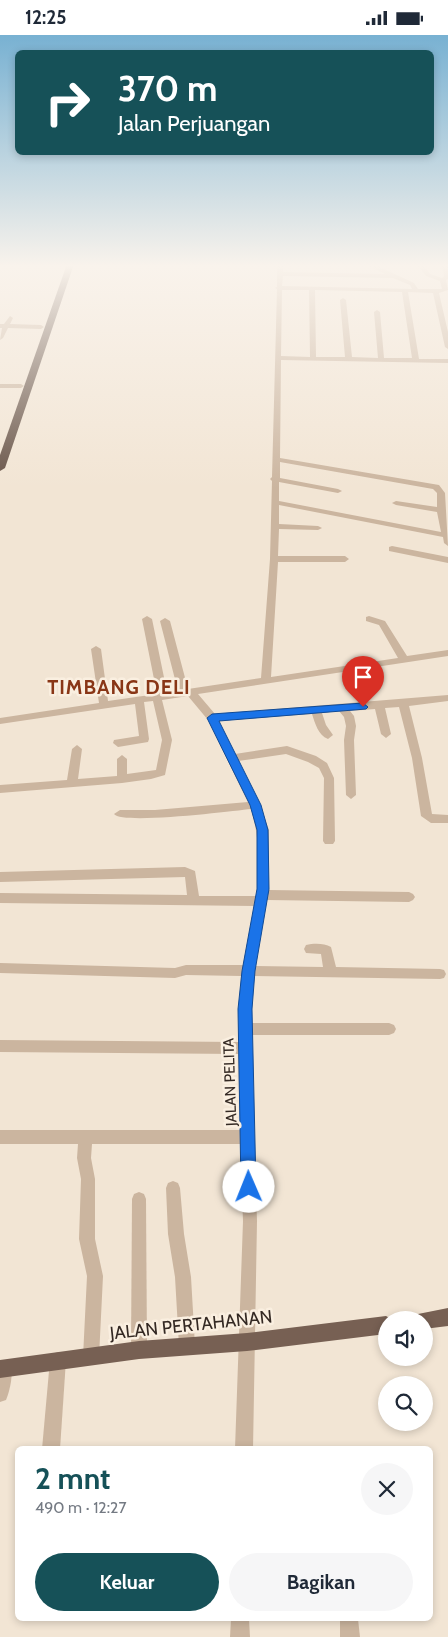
<!DOCTYPE html>
<html lang="id">
<meta charset="utf-8">
<style>
body{margin:0;font-family:Cabin,sans-serif;background:#f6f6f7;color:#1f2937;height:100vh;display:flex;flex-direction:column;font-size:19px;white-space:nowrap}
*{box-sizing:border-box;margin:0}
p{font-size:16px;color:#747a83}
.icon{flex:none;width:28px;height:28px;fill:none;stroke:currentColor;stroke-width:2;stroke-linecap:round;stroke-linejoin:round}
.map{position:relative;flex:1;overflow:hidden}
.side{position:absolute;left:15px;top:1411px;width:418px;height:175px;display:flex;flex-direction:column;background:#fff;border-radius:8px;box-shadow:0 2px 8px #0003}
.side>*{flex:none}
.guide{position:absolute;left:15px;top:15px;width:419px;height:105px;border-radius:8px;box-shadow:0 2px 8px #0003;background:#165158;color:#fff;overflow:hidden}
.tools{position:absolute;left:378px;top:1276px;display:grid;gap:10px}
.tools a{display:grid;place-items:center;width:55px;height:55px;border-radius:50%;background:#fff;box-shadow:0 2px 8px #0003;font-size:25px}
.pin{position:absolute;display:grid;place-items:center;width:42px;height:42px;color:#fff;margin:-51px -21px;border-radius:50% 50% 50% 0;rotate:-45deg;box-shadow:0 0 5px #0007}
.pin .icon{rotate:45deg}
.me{position:absolute;width:55px;margin:-28px;rotate:359deg;stroke-linejoin:round;filter:drop-shadow(0 0 4px #0008)}
.turn{display:flex;align-items:center;gap:18px;height:105px;padding:0 20px;font-size:22px}
.turn .icon{width:65px;height:65px;stroke-width:2.5}
.turn b{display:block;font-size:35px;line-height:42px}
.round{display:grid;place-items:center;flex:none;width:52px;height:52px;border-radius:26px;background:#f6f6f7}
.head{display:flex;align-items:center;justify-content:space-between;height:85px;padding:0 20px}
h1{font-size:30px;font-weight:700;line-height:38px;color:#165158}
.button{display:flex;gap:10px;margin-top:auto;padding:10px 20px}
.button a{flex:1;height:58px;border-radius:30px;background:#165158;color:#fff;font-size:20px;font-weight:700;line-height:58px;text-align:center}
.button a+a{background:#f6f6f7;color:#1f2937}
.status{display:flex;justify-content:space-between;align-items:center;height:35px;padding:0 25px;background:#fff;direction:ltr}
.status svg{height:14px;fill:currentColor}
.map>svg:first-child{display:block}
.lines{fill:none;stroke-linecap:round;stroke-linejoin:round}
.minor{fill:#cbb59f;fill-rule:evenodd}
.primary{fill:#776053;fill-rule:evenodd}
.trunk{fill:#665246;fill-rule:evenodd}
.route{fill:#1a73e8;stroke:#114b97}
.labels{text-anchor:middle;dominant-baseline:central;stroke-width:5;stroke-linejoin:round;paint-order:stroke}
.street-label{font-size:15px;fill:#342923;stroke:#faefe0}
.near-street-label{font-size:18px;fill:#342923;stroke:#faefe0}
.district-label{font-size:20px;font-weight:bold;letter-spacing:1px;fill:#893616;stroke:#faefe0}
</style>
<div class="status"><b>12:25</b><svg viewBox="0 0 49 12"><path d="M0 12V9h3v3zM5 12V6h3v6zM10 12V3h3v9zM15 12V0h3v12zM26 1h20v11H26zM47 4h2v5h-2z"/></svg></div>
<div class="map">
<svg width="448" height="1602" viewBox="0 0 448 1602">
<rect width="100%" height="100%" fill="#f2e5d4"/>
<g class="lines">
<g class="minor">
<path d="M277 229H283V237L385 239 365 229H373L414 248 418 254H442L440 246 426 241 417 229H423L430 239 442 243 444 241 442 229H448V244L446 245 448 255 439 258 448 297V314L445 312 433 258 408 257 419 324H448V328L281 325 280 423 439 450 445 458 448 511 444 508 443 502 279 470V489L318 491 322 493 318 495 279 494 278 521H345L349 524 345 527H278L271 642 398 623 379 590 366 586V582L369 581 385 586 407 621 448 615V621L198 659 215 679 448 660V666L409 671 422 723 432 779 448 780V788H431L421 781 412 723 399 672 385 673 391 699 386 703 381 699 375 674 350 676 354 681 356 691 354 705 356 760 351 764 346 760 344 705 346 691 344 682 339 676 322 678 326 690 333 700 328 704C318 700 315 688 312 679L219 686 235 719 287 711 316 721 327 728 334 743 335 806 333 809H325L323 806 324 743 319 733 308 727 286 719 238 726 260 770 269 795V855L409 857 413 859 415 862 413 865 409 867 267 865 255 931 323 932 321 919 306 918 304 914 306 910C314 908 324 908 331 912L336 932 440 934 444 935 446 939 444 943 440 944 254 941 251 988H389L394 990 396 994 394 998 389 1000H251L257 1186 253 1414H235L243 1186 240 1109H92L91 1123 95 1144V1204L103 1241 99 1322 97 1328 91 1330 85 1328 83 1322 87 1241 79 1204 81 1144 77 1123 78 1109H0V1095H240L238 1019 0 1017V1005L238 1007 241 941 186 940 175 943 0 938V928L175 933 186 930H243L254 871 0 868V858L187 860 185 842 0 847V837L185 832 195 836 199 861H256C261 833 259 801 251 774 232 776 122 790 114 779L120 775H155L248 767 208 685 188 661 162 665 172 705 165 740 151 744 122 748 0 758V750L67 745 72 714 77 710 82 714 78 744 117 741V724L122 720 127 724V739L156 735 162 705 153 666 144 667 149 704 148 707 118 712 113 708 114 705 139 701 135 669 0 689V683L99 668 91 614 96 611 101 614 108 666 157 659 142 584 147 581 152 584 167 657 178 656 160 586 165 583 170 586 188 654 261 643 270 524 272 446 270 444 272 442 277 254 275 253 277 252ZM283 241 393 243 410 250 412 254 282 251ZM282 255H309L310 322 281 321ZM315 255 402 257 412 323H384L380 277 377 275 374 277 378 323 352 322 346 265 343 263 340 265 345 322H316ZM280 427 433 454 437 458V472L396 466 392 468 396 470 437 477 441 497 279 466V447L338 458 342 456 338 454 280 443Z"/>
<path d="M10 281 13 283 10 289 41 290 44 292 41 294 8 293 3 303 0 305 2 293H0V289H4Z"/>
<path d="M0 349H21L24 351 21 353H0Z"/>
<path d="M392 511 448 522V528L389 516V512Z"/>
<path d="M173 1146 178 1148 180 1153 184 1199 191 1242 195 1311 193 1317 187 1319 181 1317 179 1311 175 1242 168 1199 166 1153 168 1148Z"/>
<path d="M139 1157 144 1159 146 1164 147 1315 145 1321 139 1323 133 1321 131 1315 132 1164 134 1159Z"/>
<path d="M58 1317 64 1319 66 1325 60 1414H42L50 1325 52 1319Z"/>
<path d="M4 1326 10 1328C14 1338 10 1355 6 1365L0 1367V1327Z"/>
<path d="M231 1584H249L250 1602H230Z"/>
<path d="M340 1584H358L360 1602H340Z"/>
</g>
<g class="primary">
<path d="M448 1273V1291L424 1294V1285H415L418 1279Z"/>
<path d="M386 1281 393 1285H386V1299L247 1316 139 1324 0 1343V1325L139 1306 247 1298Z"/>
</g>
<path class="trunk" d="M67 229H74L5 433 0 436V420Z"/>
</g>
<linearGradient id="sky" x2="0" y2="1"><stop stop-color="#78b1d2"/><stop offset="0.51" stop-color="#f9f3ec"/><stop offset="1" stop-color="#f9f3ec" stop-opacity="0"/></linearGradient>
<rect width="448" height="453" fill="url(#sky)"/>
<path class="route" d="M363 668 368 672 366 674 219 686 261 770 268 795 269 854 255 936 252 974 256 1152 254 1158 249 1160 244 1158 241 1152 238 974 242 936 257 854V795L250 770 207 683 212 679Z"/>
<g class="labels">
<g class="street-label">
<text transform="translate(230 1047) rotate(-92)">JALAN PELITA</text>
</g>
<g class="near-street-label">
<text transform="translate(191 1290) rotate(-6)">JALAN PERTAHANAN</text>
</g>
<g class="district-label">
<text x="119" y="652">TIMBANG DELI</text>
</g>
</g>
</svg>
<div class="tools">
<a><svg class="icon" aria-label="sound" viewBox="0 0 24 24"><path d="M4 9h4l5-4v14l-5-4H4zM17 9q2 3 0 6"/></svg></a>
<a><svg class="icon" aria-label="search" viewBox="0 0 24 24"><circle cx="10" cy="10" r="6"/><path d="M15 15l6 6"/></svg></a>
</div>
<div class="pin" style="left:363px;top:672px;background:#d93025"><svg class="icon" aria-label="arrive" viewBox="0 0 24 24"><path d="M6 21V4h12l-3 4 3 4H6"/></svg></div>
<svg class="me" style="left:249px;top:1152px" viewBox="-20 -20 40 40"><circle r="19" fill="#fff"/><path d="M0-13L10 11 0 6-10 11z" fill="#1a73e8"/></svg>
<div class="guide">
<div class="turn"><svg class="icon" aria-label="right" viewBox="0 0 24 24"><path d="M7 20v-9h11M14 6l5 5-5 5"/></svg><div><b>370 m</b>Jalan Perjuangan</div></div>
</div>
<section class="side">
<div class="head"><div><h1>2 mnt</h1><p>490 m · 12:27</p></div><a class="round"><svg class="icon" aria-label="close" viewBox="0 0 24 24"><path d="M6 6l12 12M18 6L6 18"/></svg></a></div>
<div class="button"><a>Keluar</a><a>Bagikan</a></div>
</section>
</div>
